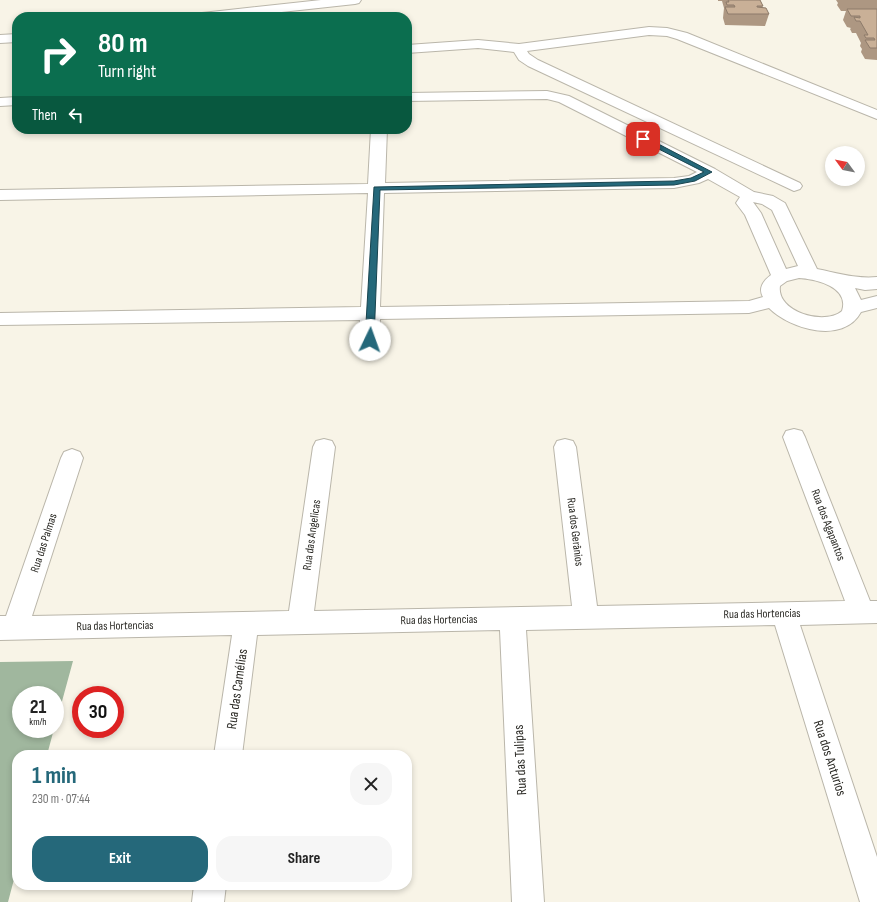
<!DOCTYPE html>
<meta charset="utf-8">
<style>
body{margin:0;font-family:"Sofia Sans Condensed",sans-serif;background:#f6f6f6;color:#222;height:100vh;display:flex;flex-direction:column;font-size:15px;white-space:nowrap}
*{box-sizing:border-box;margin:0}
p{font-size:13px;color:#767676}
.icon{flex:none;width:22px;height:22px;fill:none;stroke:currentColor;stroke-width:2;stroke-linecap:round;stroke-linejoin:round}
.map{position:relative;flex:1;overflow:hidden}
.sheet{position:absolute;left:12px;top:750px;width:400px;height:140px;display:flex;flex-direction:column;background:#fff;border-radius:16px;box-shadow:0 2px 6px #0003}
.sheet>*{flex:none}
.guide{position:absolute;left:12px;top:12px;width:400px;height:122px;border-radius:16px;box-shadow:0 2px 6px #0003;background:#0b6e4f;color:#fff;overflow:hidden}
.needle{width:26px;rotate:302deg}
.controls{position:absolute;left:825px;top:146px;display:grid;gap:8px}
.controls a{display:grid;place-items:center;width:40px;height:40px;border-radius:50%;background:#fff;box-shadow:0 2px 6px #0003;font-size:20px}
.speed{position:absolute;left:12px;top:686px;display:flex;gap:8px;font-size:20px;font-weight:700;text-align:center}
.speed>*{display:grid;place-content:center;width:52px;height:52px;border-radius:50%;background:#fff;box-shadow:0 2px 6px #0003;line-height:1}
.speed small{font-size:10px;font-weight:400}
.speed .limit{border:6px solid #d22;background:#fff;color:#111}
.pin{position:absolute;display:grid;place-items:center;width:34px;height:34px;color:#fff;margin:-17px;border-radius:8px;box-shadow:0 2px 6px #0006}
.me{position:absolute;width:44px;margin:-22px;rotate:3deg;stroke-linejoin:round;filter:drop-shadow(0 0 3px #0008)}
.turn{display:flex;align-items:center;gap:14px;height:84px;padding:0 20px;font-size:18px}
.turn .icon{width:52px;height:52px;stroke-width:2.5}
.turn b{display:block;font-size:28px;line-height:34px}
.then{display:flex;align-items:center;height:38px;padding:0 20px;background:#0003;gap:8px;font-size:15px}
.round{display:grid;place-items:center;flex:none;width:42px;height:42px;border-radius:16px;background:#f6f6f6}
.head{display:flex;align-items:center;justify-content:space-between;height:68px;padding:0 20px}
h1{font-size:24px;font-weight:700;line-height:30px;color:#25687a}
.button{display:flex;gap:8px;margin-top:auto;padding:8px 20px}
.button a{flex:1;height:46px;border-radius:16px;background:#25687a;color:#fff;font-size:16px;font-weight:700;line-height:46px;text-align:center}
.button a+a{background:#f6f6f6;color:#222}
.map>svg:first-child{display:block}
.forest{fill:#a0b79e}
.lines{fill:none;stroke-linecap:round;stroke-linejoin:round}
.minor-casing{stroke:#bab6aa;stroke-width:2}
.minor{fill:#fff;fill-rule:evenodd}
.wall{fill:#ad9782}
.building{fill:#c9b097;stroke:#8d7b6a}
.route{fill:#25687a;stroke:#18444f}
.labels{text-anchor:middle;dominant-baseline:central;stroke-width:4;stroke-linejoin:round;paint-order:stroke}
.street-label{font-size:12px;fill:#2b2a25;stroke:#fff}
.near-street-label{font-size:14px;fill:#2b2a25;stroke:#fff}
</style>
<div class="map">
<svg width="877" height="902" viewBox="0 0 877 902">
<rect width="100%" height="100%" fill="#f8f4e7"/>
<path class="forest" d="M73 661 55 727V695H21V729H54L47 755H17V868L8 902H0V662Z"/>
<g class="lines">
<g class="minor-casing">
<g id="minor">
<path d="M321 0H361L359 3 355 4 236 17H196L197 14 202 13Z"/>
<path d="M649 27 667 28 687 33 877 110V119L677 39 667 36 649 35 527 51 529 54 538 60 800 183 802 186 800 189 794 191 528 66 519 60 514 52 478 48 407 53V45L478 40 519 44Z"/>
<path d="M17 34V42L0 43V35Z"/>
<path d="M547 91 569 96 715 169 754 192 773 196 785 203 817 269C837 273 856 279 877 277V289L865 290 855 288 861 300 877 296V308L861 312C843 345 790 329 769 308L749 313 380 319 379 340 376 345 369 347 362 345 359 340 360 320 0 325V313L361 307 368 193 0 200V190L368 184 371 129H387L385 183 674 178 689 176 697 172 559 102 547 99 407 101V93ZM708 179 740 197 736 203 745 215 771 275C763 281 758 288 763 297L749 301 380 307 384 193 674 188 699 183ZM753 202 762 204 772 210 798 266 786 269 761 213ZM799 278C816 279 850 287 842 311 825 326 776 312 780 286L787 281Z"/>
<path d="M17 97V105L0 106V98Z"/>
<path d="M794 429 802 431 805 437 870 601H877V623L800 625 877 857V902H860L775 625 526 630 544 902H512L500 630 257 635 242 755H214L232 635 0 640V616H6L61 458 64 452 72 449 80 452 83 458 32 616 289 611 313 447 316 441 324 439 332 441 335 447 314 611 572 606 554 447 557 441 565 439 573 441 576 447 597 606 845 601 783 437 786 431Z"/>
<path d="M194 885H226L224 902H192Z"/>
</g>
</g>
<use href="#minor" class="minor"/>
</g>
<g class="wall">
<path d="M718 0H760L763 6 762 7 769 14 765 26 725 25 723 18 724 8 722 1H718Z"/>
<path d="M836 0H877V60L865 59 861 52 862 49 860 46 861 43 856 33H852L850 29 851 28 847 27 843 20 846 11H841L837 5 838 3Z"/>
</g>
<g class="building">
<path d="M728 0H760L763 6H757V7L766 8 769 14H728L725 7H735L734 5H727L726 2H729Z"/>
<path d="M847 9H877V48H870L865 40H875L874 38H866L864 35H868L860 21H856L854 17 860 18V16H851Z"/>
</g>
<path class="route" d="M641 137H645L712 172 695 181 674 185 380 190 374 340 372 342H367L365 340 374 187 674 181 691 178 704 172 641 140Z"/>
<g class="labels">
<g class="street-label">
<text transform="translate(828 525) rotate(69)">Rua dos Agapantos</text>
<text transform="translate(575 532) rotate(83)">Rua dos Gerânios</text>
<text transform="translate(312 535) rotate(-82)">Rua das Angelicas</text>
<text transform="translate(44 543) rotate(-72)">Rua das Palmas</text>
<text transform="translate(762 614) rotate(-1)">Rua das Hortencias</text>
<text transform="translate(439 620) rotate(-1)">Rua das Hortencias</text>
<text transform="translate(115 626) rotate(-1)">Rua das Hortencias</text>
</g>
<g class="near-street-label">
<text transform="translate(237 689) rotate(-82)">Rua das Camélias</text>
<text transform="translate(830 758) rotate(72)">Rua dos Anturios</text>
<text transform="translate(520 760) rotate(-93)">Rua das Tulipas</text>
</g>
</g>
</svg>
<div class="controls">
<a><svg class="needle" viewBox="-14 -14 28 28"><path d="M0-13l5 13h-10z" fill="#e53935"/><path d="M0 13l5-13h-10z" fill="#767676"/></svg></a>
</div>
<div class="speed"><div>21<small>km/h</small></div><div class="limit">30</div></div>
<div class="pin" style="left:643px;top:139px;background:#d93025"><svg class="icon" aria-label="arrive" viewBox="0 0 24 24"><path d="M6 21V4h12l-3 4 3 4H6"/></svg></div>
<svg class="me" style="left:370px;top:340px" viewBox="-20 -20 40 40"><circle r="19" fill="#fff"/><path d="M0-13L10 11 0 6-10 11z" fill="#25687a"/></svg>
<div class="guide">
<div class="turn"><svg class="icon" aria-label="right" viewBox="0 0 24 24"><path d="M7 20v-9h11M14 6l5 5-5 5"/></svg><div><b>80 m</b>Turn right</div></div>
<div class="then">Then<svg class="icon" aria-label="left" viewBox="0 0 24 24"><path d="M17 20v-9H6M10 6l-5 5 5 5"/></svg></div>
</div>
<section class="sheet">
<div class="head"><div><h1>1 min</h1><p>230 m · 07:44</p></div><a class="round"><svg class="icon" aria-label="close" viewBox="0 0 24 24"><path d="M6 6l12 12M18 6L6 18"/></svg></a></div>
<div class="button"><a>Exit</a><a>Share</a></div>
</section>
</div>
